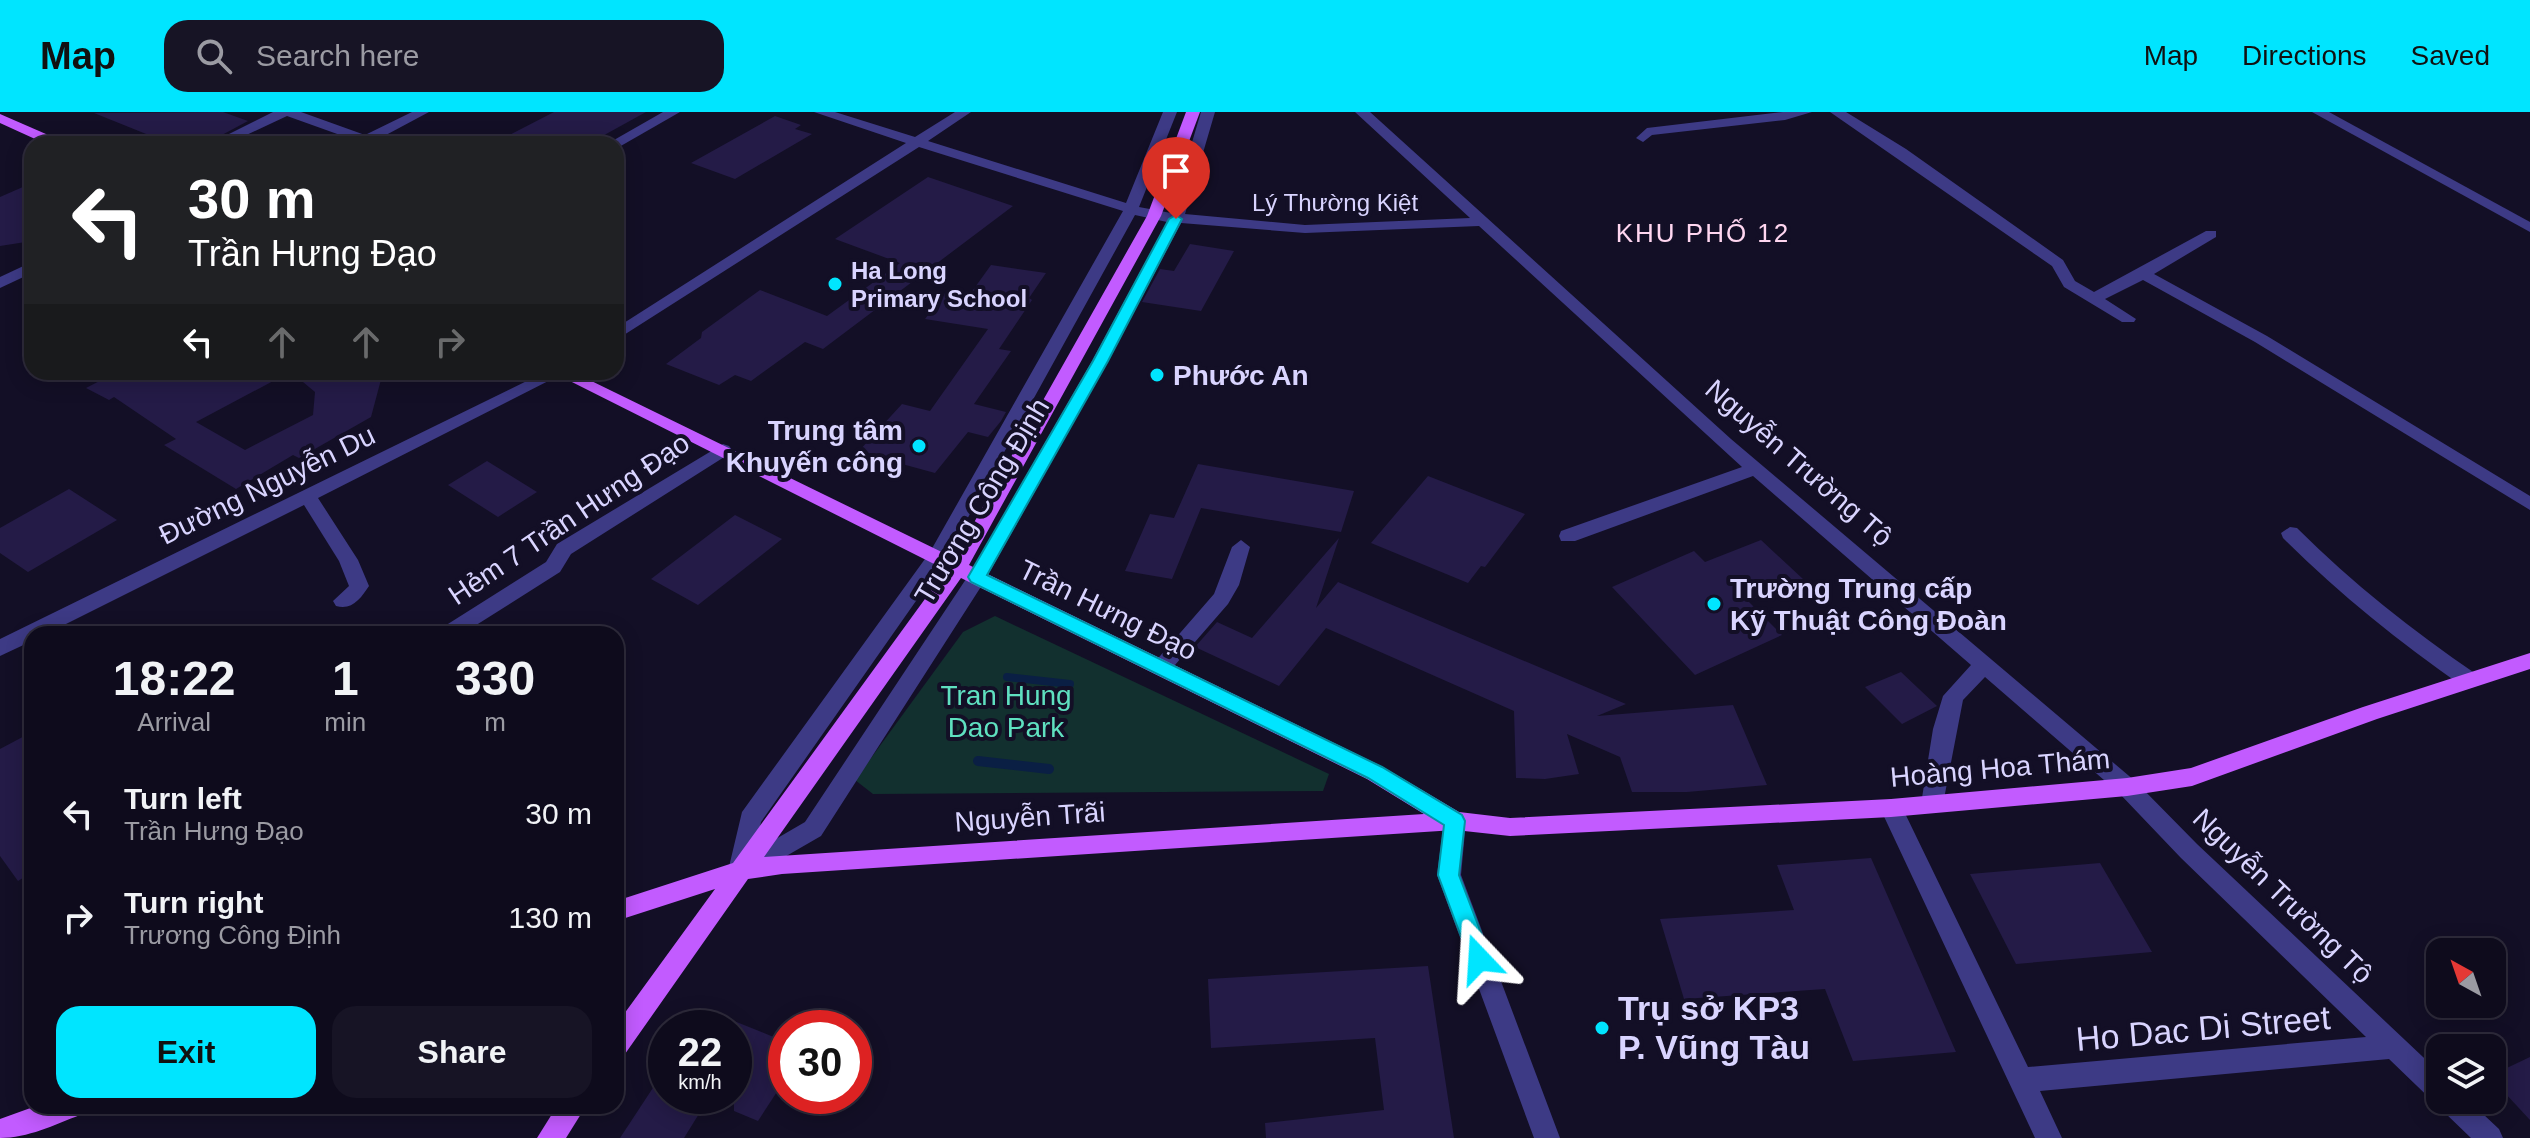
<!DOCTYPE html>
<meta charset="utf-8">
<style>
body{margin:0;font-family:Helvetica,sans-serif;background:#171425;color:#f1f3f6;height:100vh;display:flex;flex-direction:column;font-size:30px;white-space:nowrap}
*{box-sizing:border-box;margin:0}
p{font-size:26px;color:#9b9ba3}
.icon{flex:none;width:44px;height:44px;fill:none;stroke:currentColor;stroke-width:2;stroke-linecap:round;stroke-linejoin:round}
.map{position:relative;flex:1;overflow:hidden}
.sheet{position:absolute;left:24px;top:514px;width:600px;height:488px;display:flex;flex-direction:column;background:#0e0b1c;border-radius:24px;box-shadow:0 4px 20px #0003,0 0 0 2px #2e2b3b}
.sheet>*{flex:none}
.top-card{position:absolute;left:24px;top:24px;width:600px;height:244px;border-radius:24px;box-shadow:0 4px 20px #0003,0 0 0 2px #2e2b3b;background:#202124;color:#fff;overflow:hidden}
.needle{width:52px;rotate:320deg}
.controls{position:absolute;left:2426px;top:826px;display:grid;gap:16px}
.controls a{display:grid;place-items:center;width:80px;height:80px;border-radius:16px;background:#0e0b1c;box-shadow:0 4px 20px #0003,0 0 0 2px #2e2b3b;font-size:40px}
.speed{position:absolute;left:648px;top:898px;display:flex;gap:16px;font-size:40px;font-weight:700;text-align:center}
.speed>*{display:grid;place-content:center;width:104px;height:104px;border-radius:50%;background:#0e0b1c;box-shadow:0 4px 20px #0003,0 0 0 2px #2e2b3b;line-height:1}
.speed small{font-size:20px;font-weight:400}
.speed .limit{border:12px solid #d22;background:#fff;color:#111}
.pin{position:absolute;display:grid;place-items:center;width:68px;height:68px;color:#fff;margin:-82px -34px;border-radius:50% 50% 50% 0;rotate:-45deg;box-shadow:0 0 8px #0007}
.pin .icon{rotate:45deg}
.me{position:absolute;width:88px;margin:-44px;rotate:340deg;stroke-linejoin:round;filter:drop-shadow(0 0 6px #0008)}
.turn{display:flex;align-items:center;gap:28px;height:168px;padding:0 32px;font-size:36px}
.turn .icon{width:104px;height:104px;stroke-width:2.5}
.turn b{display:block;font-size:56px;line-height:68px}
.lanes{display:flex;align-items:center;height:76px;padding:0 32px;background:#0003;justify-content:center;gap:40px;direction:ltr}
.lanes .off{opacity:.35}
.eta{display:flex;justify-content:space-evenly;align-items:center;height:136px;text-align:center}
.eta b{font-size:48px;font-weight:700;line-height:56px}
.button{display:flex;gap:16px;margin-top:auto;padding:16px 32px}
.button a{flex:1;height:92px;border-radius:24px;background:#00e5ff;color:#111;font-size:32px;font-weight:700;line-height:92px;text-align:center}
.button a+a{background:#171425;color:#f1f3f6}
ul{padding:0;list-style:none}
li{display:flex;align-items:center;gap:24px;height:104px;padding:0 32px}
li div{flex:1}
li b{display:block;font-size:30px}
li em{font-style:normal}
header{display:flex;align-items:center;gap:48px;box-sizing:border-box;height:112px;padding:0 40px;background:#00e5ff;color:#111}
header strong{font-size:38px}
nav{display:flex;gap:44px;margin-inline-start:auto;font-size:28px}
.search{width:560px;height:72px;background:#171425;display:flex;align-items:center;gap:20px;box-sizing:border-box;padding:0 28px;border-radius:24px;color:#9b9ba3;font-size:30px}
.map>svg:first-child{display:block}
.green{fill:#12302f}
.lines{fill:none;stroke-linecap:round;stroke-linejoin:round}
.stream-far1{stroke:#0a1f44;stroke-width:8}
.stream{stroke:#0a1f44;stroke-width:10}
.building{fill:#241b47}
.minor{fill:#3d3a85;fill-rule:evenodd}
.major{fill:#c25bff;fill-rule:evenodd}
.route{fill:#00e5ff;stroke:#0095a6;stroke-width:2}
.poi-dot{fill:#00e5ff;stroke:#130f26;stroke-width:3}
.labels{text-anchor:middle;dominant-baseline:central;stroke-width:8;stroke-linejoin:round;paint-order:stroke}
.far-street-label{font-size:24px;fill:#d9d4ff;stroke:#130f26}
.far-poi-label{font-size:24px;font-weight:bold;fill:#d9d4ff;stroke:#130f26;text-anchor:start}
.far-neighbourhood-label{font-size:26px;letter-spacing:2px;fill:#ffd6f0;stroke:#130f26}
.poi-label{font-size:28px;font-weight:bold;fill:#d9d4ff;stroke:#130f26;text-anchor:start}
.street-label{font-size:28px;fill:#d9d4ff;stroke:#130f26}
.park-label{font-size:28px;fill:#5fe0c0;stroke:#130f26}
.near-poi-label{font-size:34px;font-weight:bold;fill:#d9d4ff;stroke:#130f26;text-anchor:start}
.near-street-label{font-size:34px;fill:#d9d4ff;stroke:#130f26}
</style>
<header>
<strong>Map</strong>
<div class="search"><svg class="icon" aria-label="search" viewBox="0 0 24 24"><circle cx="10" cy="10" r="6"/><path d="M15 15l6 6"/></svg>Search here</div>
<nav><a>Map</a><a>Directions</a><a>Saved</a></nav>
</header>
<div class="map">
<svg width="2530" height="1026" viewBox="0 0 2530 1026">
<rect width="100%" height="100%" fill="#130f26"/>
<path class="green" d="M995 504 1329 662 1323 679 873 682 855 668 963 520Z"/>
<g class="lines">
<path class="stream-far1" d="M1007 565 1070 572"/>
<path class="stream" d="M978 649 1049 657"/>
</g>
<g class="building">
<path d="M223 0 248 9 205 32H171L94 1Z"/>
<path d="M554 0H646L588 32H492Z"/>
<path d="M775 4 801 13 795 17 812 22 735 67 691 51Z"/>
<path d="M928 65 1013 94 823 237 805 230 751 269 735 263 719 273 666 252 701 226 702 220 760 178 827 204 900 151 835 127Z"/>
<path d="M32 71V129L0 134V85Z"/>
<path d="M1190 132 1234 139 1201 199 1142 190 1160 157 1174 159Z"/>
<path d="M991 153 1046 161 1029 186 1032 188 999 237 1011 239 974 292 1006 300 1001 309 988 325 968 320 935 361 858 340 902 292 930 299 988 217 925 207 945 181 968 185Z"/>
<path d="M117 260H290L196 310 245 338 313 303 315 280 291 260H383L371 305 299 346 293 343 236 377 164 333 176 327 114 285 109 288 86 276Z"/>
<path d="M487 349 537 380 498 405 448 373Z"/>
<path d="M1198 352 1354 379 1341 420 1201 396 1172 467 1125 459 1150 402 1174 406Z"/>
<path d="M1428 364 1525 402 1485 455 1481 454 1468 471 1371 431Z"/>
<path d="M69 377 117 408 28 460 0 441V416Z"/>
<path d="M735 403 782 427 698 493 651 467Z"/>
<path d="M1339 426 1316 496 1338 470 1626 592 1597 604 1733 593 1767 673 1687 680H1632L1620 645 1567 622 1579 662 1545 667 1516 666 1514 599 1326 516 1279 574 1195 535 1217 510 1252 526Z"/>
<path d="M1761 428 1803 467 1748 489 1782 523 1695 563 1612 475 1694 439 1705 450Z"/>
<path d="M1901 560 1937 594 1902 612 1865 575Z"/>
<path d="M32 620V760L18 769 0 744V637Z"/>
<path d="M1871 746 1956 940 1853 949 1825 877 1684 887 1660 807 1794 798 1777 753Z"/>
<path d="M2100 751 2152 840 2016 852 1970 762Z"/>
<path d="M1428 854 1454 1026H1266L1265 1011 1384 998 1375 926 1211 936 1208 867Z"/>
<path d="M734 909 786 930V966L758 1009 734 999Z"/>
<path d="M2530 945V1008L2492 967V963Z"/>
<path d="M666 956V984H710L684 1026H620Z"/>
</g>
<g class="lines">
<g class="minor">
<path d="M273 0H301L365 23 412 0H429L371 31 350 32 354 28 287 4 227 32H209Z"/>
<path d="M663 0H680L619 35 607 32Z"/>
<path d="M814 0H835L915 25 955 0H971L928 29 1126 91 1163 0H1177L1139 95 1171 101 1201 0H1215L1185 102 1305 113 1470 106 1355 0H1370L1731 327 2135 669 2197 732 2440 961V988H2468L2499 1017 2503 1026H2471L2389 947 2040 979 2062 1026H2035L1880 696 1883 689 1891 687 1899 689 2028 955 2366 925 2181 746 2119 681 1985 565 1963 588 1943 692 1940 698 1932 701 1924 698 1921 692 1933 617 1943 584 1971 553 1753 364 1575 429H1561L1559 424 1561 419 1742 355 1479 114 1305 121 1181 111 1108 249 984 470 821 724 748 766 740 769 732 766 728 759 742 700 930 440 1123 99 919 35 616 228V216L906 31ZM1135 103 1167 110 1092 249 970 461 805 710 755 739 761 710 944 449Z"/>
<path d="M1783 0H1812L1785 8 1652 23 1643 30 1636 26 1647 16Z"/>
<path d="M1830 0H1846L1906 37 2063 148 2075 169 2094 180 2206 119H2216V125L2154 162 2267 224 2530 384V398L2255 230 2143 168 2105 187 2136 207 2134 210H2122L2064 175 2052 154Z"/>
<path d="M2312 0H2329L2530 110V120Z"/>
<path d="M32 150V161L0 176V165Z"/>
<path d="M545 260H566L318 386 358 448 369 474C361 486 352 499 336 494L333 489 349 474 339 449 304 393 46 522H32V529L0 544V527Z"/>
<path d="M723 332 729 334 732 338 729 342 571 442 560 460 462 522H437L440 517 546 450 557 432Z"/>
<path d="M2290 415 2297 416C2353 472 2412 518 2476 562L2479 568 2476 574H2462C2397 528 2339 482 2283 426L2281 421Z"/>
<path d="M1241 428 1250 435 1239 473 1228 492 1168 561H1154L1151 556 1154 551 1214 482 1232 435Z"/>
<path d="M1455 700 1463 702 1466 709 1461 763 1560 1026H1534L1437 763 1444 709 1447 702Z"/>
</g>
<g class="major">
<path d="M1186 0H1200L1161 104 969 453 1383 655 1459 700 1510 706 1891 687 2127 666 2191 656 2363 595 2530 541V557L2377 607 2192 674 2127 684 1891 705 1510 724 1455 718 782 762 748 767 625 942 616 946V913L715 777 616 809V789L733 751 946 458 552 260H573L954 446 1147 104ZM961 466 1367 667 1424 702 764 745Z"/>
<path d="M0 2 62 29 64 32H46L0 11Z"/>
<path d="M36 994H84L80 1003C54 1013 28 1026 0 1026V1007Z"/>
<path d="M557 994H586L566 1026H537Z"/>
</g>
</g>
<path class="route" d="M1176 103 1182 107 1108 249 987 463 1382 655 1462 703 1465 709 1459 763 1491 847 1487 854 1479 857 1472 854 1438 763 1444 713 1368 666 971 470 968 465 1093 249 1169 107Z"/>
<g class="poi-dot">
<circle cx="835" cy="172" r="8"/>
<circle cx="1157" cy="263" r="8"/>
<circle cx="919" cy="334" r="8"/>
<circle cx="1714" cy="492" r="8"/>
<circle cx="1602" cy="916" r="8"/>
</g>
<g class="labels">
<g class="far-street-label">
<text x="1335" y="90">Lý Thường Kiệt</text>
</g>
<g class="far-poi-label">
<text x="851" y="158">Ha Long<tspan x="851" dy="28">Primary School</tspan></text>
</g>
<g class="far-neighbourhood-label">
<text x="1703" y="121">KHU PHỐ 12</text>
</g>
<g class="poi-label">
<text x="1173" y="263">Phước An</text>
<text x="903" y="318" text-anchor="end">Trung tâm<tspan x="903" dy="32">Khuyến công</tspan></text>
<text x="1730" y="476">Trường Trung cấp<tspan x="1730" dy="32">Kỹ Thuật Công Đoàn</tspan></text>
</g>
<g class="street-label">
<text transform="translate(1799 351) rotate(41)">Nguyễn Trường Tộ</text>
<text transform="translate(267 373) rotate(-26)">Đường Nguyễn Du</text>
<text transform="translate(982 389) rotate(-59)">Trương Công Định</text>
<text transform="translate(569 407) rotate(-34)">Hẻm 7 Trần Hưng Đạo</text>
<text transform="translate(1108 498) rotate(26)">Trần Hưng Đạo</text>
<text transform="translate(2000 656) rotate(-5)">Hoàng Hoa Thám</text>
<text transform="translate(1030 705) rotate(-4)">Nguyễn Trãi</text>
<text transform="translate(2283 784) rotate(44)">Nguyễn Trường Tộ</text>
</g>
<g class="park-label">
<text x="1006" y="583">Tran Hung<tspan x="1006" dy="32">Dao Park</tspan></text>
</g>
<g class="near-poi-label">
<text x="1618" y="896">Trụ sở KP3<tspan x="1618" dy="39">P. Vũng Tàu</tspan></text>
</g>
<g class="near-street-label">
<text transform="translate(2203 916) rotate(-5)">Ho Dac Di Street</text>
</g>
</g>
</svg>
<div class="controls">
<a><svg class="needle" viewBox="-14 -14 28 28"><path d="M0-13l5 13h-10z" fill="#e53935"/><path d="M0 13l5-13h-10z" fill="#9b9ba3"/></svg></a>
<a><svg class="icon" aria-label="layers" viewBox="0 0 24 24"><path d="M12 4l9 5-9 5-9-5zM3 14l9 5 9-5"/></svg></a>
</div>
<div class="speed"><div>22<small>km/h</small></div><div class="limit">30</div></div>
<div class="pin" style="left:1176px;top:107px;background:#d93025"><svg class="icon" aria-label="arrive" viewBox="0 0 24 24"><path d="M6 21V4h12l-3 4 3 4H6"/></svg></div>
<svg class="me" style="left:1479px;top:847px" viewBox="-20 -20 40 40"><path d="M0-17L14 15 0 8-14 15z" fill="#00e5ff" stroke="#fff" stroke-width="4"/></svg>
<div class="top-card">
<div class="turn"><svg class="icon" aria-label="left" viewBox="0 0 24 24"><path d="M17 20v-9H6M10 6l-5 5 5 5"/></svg><div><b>30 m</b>Trần Hưng Đạo</div></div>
<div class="lanes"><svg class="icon" aria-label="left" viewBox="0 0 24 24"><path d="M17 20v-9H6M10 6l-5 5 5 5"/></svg><svg class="icon off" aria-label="ahead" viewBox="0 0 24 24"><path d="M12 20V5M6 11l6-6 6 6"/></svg><svg class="icon off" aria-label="ahead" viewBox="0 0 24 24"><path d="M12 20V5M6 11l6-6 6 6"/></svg><svg class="icon off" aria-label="right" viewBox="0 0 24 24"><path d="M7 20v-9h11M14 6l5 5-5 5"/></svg></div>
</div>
<section class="sheet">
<div class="eta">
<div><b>18:22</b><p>Arrival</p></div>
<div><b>1</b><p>min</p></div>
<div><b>330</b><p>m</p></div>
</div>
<ul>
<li><svg class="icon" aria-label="left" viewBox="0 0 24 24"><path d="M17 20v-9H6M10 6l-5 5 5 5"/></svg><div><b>Turn left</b><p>Trần Hưng Đạo</p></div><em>30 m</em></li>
<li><svg class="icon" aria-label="right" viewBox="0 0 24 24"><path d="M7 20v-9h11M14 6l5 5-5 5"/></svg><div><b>Turn right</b><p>Trương Công Định</p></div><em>130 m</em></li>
</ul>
<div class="button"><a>Exit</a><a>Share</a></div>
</section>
</div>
